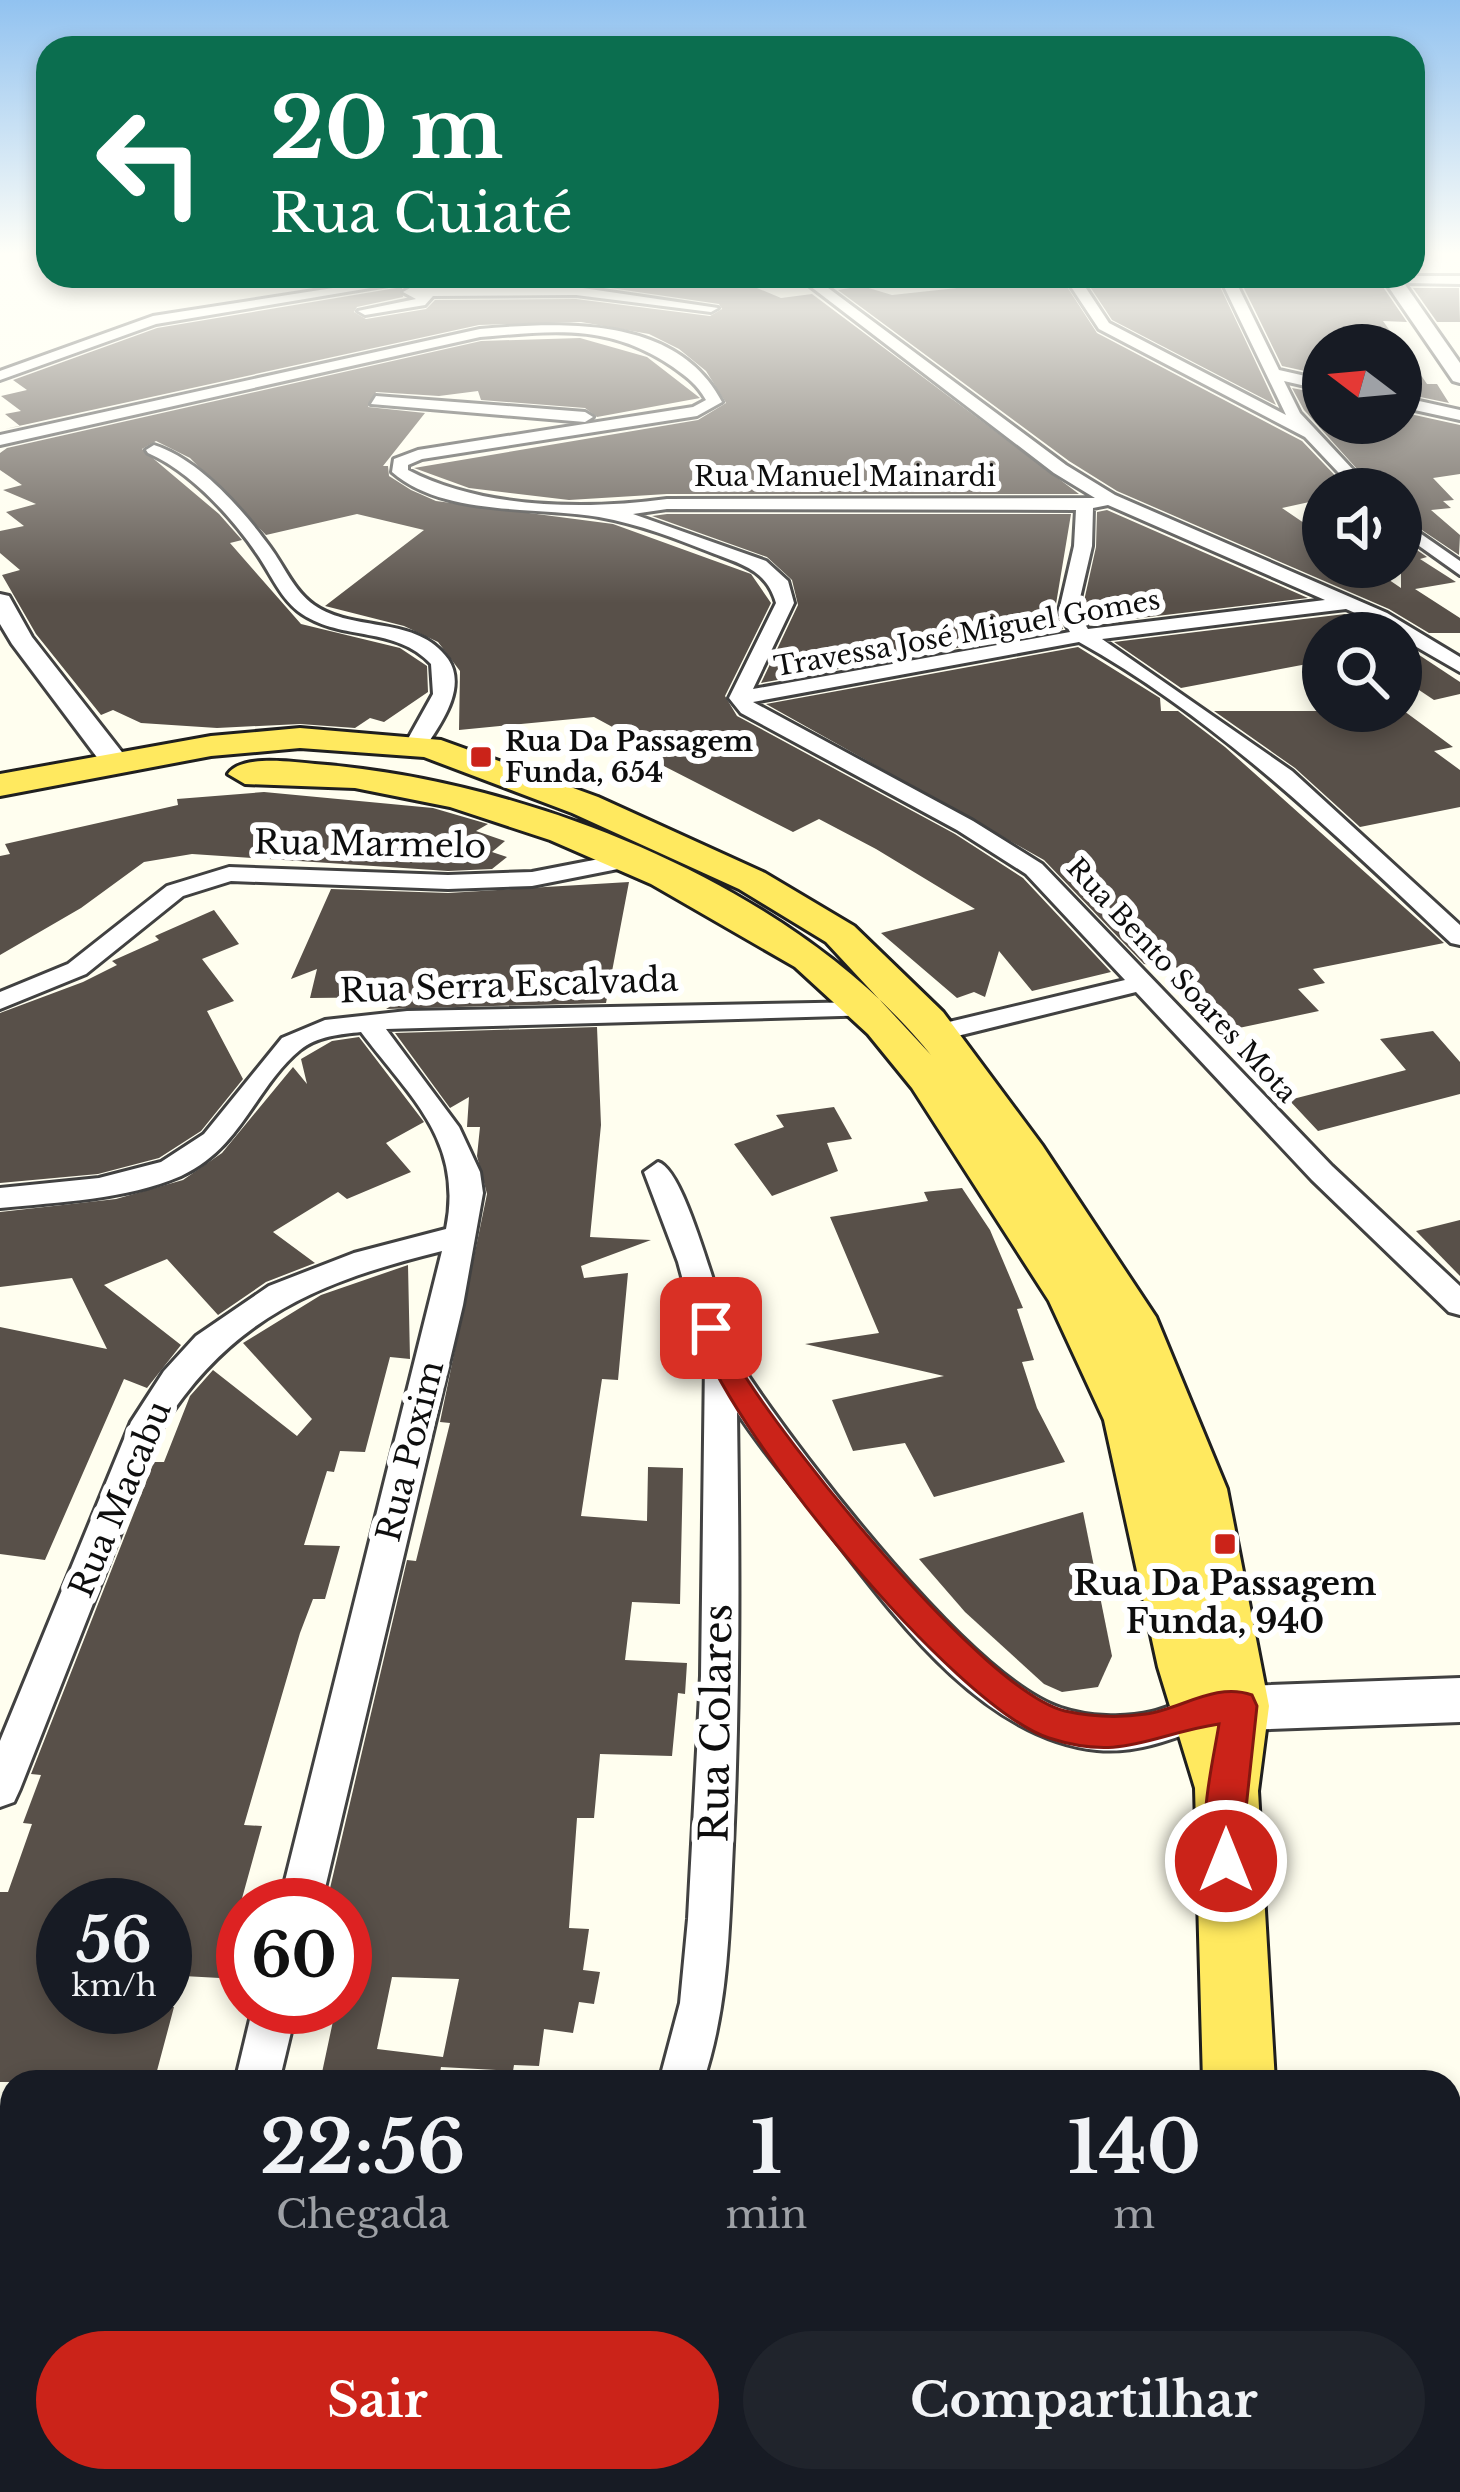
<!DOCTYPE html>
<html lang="pt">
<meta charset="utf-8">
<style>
body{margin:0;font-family:"Libre Baskerville",serif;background:#20242c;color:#f1f3f6;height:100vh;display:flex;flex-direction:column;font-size:45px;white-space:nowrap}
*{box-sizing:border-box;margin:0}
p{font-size:39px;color:#9ea1a6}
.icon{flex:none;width:66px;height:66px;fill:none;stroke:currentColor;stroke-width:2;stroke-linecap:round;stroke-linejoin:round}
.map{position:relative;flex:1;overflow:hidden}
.details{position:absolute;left:0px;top:2070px;width:1461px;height:423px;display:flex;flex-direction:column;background:#171b24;border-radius:36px 36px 0 0;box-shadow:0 6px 18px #0003}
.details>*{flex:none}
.hud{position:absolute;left:36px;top:36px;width:1389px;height:252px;border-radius:36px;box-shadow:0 6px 18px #0003;background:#0b6e4f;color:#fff;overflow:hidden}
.needle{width:78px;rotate:286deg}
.buttons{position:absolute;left:1302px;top:324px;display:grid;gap:24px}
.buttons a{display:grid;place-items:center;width:120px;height:120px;border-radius:50%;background:#171b24;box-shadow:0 6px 18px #0003;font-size:60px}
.speed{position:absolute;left:36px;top:1878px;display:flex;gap:24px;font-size:60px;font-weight:700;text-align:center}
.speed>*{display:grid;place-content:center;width:156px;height:156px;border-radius:50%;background:#171b24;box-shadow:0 6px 18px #0003;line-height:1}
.speed small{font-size:30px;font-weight:400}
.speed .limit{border:18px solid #d22;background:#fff;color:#111}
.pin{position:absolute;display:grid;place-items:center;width:102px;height:102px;color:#fff;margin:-51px;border-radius:24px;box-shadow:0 6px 18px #0006}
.me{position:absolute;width:132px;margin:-66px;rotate:0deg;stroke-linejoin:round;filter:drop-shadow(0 0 9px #0008)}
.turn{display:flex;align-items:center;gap:42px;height:252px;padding:0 36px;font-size:54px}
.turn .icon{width:156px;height:156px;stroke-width:2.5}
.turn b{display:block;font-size:84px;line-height:102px}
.eta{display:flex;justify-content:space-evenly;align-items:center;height:204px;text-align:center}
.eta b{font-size:72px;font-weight:700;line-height:84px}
.cta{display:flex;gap:24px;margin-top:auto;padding:24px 36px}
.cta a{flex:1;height:138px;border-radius:72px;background:#cb2319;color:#fff;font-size:48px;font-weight:700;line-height:138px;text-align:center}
.cta a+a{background:#20242c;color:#f1f3f6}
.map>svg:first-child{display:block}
.pitch{fill:#dff4c7}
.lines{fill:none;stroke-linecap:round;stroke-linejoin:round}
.stream{stroke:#2e83da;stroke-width:4.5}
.building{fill:#585049;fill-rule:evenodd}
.minor-casing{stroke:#414141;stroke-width:6}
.tertiary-casing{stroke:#414141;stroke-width:6}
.primary-casing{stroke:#1f1f1f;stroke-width:6}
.minor{fill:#fff;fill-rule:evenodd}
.tertiary{fill:#fff;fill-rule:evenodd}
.primary{fill:#ffe95f;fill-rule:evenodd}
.route{fill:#cb2319;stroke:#841710;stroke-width:3}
.poi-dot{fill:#cb2319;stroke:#fff;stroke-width:4.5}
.labels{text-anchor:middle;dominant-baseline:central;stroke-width:12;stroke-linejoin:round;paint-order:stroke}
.far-street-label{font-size:27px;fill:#0e0e0e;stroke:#fff}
.far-poi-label{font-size:27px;font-weight:bold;fill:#0e0e0e;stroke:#fff;text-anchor:start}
.street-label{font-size:33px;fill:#0e0e0e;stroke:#fff}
.poi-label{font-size:33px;font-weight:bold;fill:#0e0e0e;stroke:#fff}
.near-street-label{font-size:39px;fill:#0e0e0e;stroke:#fff}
</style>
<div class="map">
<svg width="1460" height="2492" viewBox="0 0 1460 2492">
<rect width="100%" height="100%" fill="#fffeef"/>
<path class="pitch" d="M236 2481H780V2492H234Z"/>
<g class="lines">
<path class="stream" d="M919 276 951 282 970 297"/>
</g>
<g class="building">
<path d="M446 276H728L781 298 812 294 1079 494H667L569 500 469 488 414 468 698 420 726 403 706 371 679 349 649 334 581 322 479 325 5 429 20 426 5 414 21 411 1 396 27 390 13 380 157 328 402 287 403 297 357 307 354 312 366 319 426 309 435 300 576 299 710 316 722 309 719 304 577 283H425Z"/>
<path d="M967 276H1060L1097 333 1302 441 1348 489H1323V499L1282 508 1323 536V567H1370L1401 588V539L1427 557 1420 559 1456 582 1415 589 1460 618V633H1429L1389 609 1117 491 1069 461 838 290 862 286 892 295 976 286Z"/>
<path d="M1083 276H1215L1276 405 1112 320Z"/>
<path d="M1241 282 1383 287 1407 322 1383 321 1400 345H1323V375L1282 366Z"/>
<path d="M1413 288H1459L1460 322H1437Z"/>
<path d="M580 338 647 357 700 398 597 417 585 408 481 400 478 391 439 396 376 392 368 407 425 413 383 466H388L389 476 411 490 436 501 613 524 751 574 771 603 725 696 737 716 955 834 1023 878 1111 972 1032 991 999 951 985 997 974 992 957 998 881 933 975 909 876 849 819 819 793 832 654 761 666 756 594 717 459 730 460 671 438 642 404 626 325 606 424 530 357 514 266 535 190 458 156 441 142 449 219 514 242 540 230 543 301 624 400 648 427 666 428 692 384 722 370 718 355 728 300 724 217 728 141 723 113 710 101 715 36 634 2 575 20 570 0 553V531L24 526 6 512 36 504 3 490 22 485 0 470V453L7 448 481 341Z"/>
<path d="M1401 346 1427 384H1437L1449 403 1401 393Z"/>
<path d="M1292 388 1323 394V423H1401V412L1460 425V474L1433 478 1454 500 1443 501 1451 508 1431 510 1460 535 1459 555 1401 516V489H1375L1304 410Z"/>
<path d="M1107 510 1308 598 1090 624 1082 610 1096 547 1097 512Z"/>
<path d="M667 514H1071L1055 610 1063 629 761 683 798 605 792 580 767 557 652 516Z"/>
<path d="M1345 614 1390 633H1323V661L1181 688 1114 642Z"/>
<path d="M1401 643 1460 682V694L1434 700 1401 678Z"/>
<path d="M1078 647 1160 698 1161 711H1178L1225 747 1444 943 1313 969 1325 983 1298 989 1319 1011 1234 1029 1176 967 1144 964 1044 860 766 704Z"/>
<path d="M1214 711H1404L1453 747 1434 751 1460 770V807L1360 827 1295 768Z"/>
<path d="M264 792 433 808 488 824 476 831 505 841 492 852 507 857 492 869 448 871 192 854 144 862 81 908 0 955V856L10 854 5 844 178 805 177 799Z"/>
<path d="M629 882 606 1003 386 1009 406 997 310 998 317 969 291 979 331 889 448 893Z"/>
<path d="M214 910 239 944 202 959 234 1001 207 1011 243 1079 201 1131 159 1158 98 1174 0 1183V1013L83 982 117 965 112 961 159 940 155 936Z"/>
<path d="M597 1027 601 1125 590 1237 651 1240 581 1266 584 1278 628 1273 618 1380 602 1379 581 1516 647 1521 648 1467 683 1468 680 1604 632 1602 625 1660 687 1663 685 1694 678 1693 672 1756 600 1754 594 1818H577L569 1928 589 1929 583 1970 600 1972 594 2004 579 2002 573 2033 544 2029 539 2066 514 2065 513 2071 441 2067 438 2082H320L336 2007H345V1904L327 1901 407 1560 416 1561 450 1423 440 1422 487 1194 477 1156 480 1127H467L469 1097 450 1108 395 1033ZM392 1977 459 1979 443 2057 377 2049Z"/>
<path d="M1433 1031 1460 1062V1094L1318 1131 1289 1100 1406 1070 1380 1039Z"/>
<path d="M359 1037 424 1122 386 1143 411 1172 347 1199 338 1192 273 1232 315 1263 266 1282 218 1315 167 1259 104 1285 181 1345 147 1388 124 1379 45 1560 0 1554V1327L107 1349 72 1278 0 1287V1212L116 1199 183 1180 222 1153 293 1067 307 1084 301 1059 332 1041Z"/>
<path d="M834 1107 852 1139 827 1143 838 1171 772 1196 734 1144 784 1127 776 1115Z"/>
<path d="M962 1188 990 1230 1023 1308 1017 1309 1034 1360 1022 1362 1037 1408 1065 1462 934 1497 905 1443 853 1451 832 1400 944 1376 805 1344 879 1333 830 1217 928 1201 924 1192Z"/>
<path d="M1460 1220V1276L1416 1231Z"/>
<path d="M408 1265 410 1359 390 1357 365 1452 340 1451 334 1472 327 1471 304 1545 340 1546 325 1599H313L300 1633 244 1825 262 1826 220 1978 165 1975V1905H63V2007H174L154 2082H0V1892H8L32 1824 23 1823 41 1775 31 1774 154 1462H164L190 1396 213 1370 297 1436 312 1419 243 1343 321 1295Z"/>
<path d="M1083 1512 1112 1656 1098 1687 1062 1692 1044 1684 965 1612 919 1559Z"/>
</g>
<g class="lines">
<g class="minor-casing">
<g id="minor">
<path d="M410 276H442L156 324 0 380V371L153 316Z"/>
<path d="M797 276H812L1066 465 1115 495 1387 613 1460 657V672L1401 638V633L1346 609 1102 639 1292 771 1460 925V945L1451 943C1335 835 1219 720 1079 642L753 702 973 821 1042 864 1332 1166 1460 1286V1315L1449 1312 1312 1180 1136 992 937 1041 928 1039 924 1033 928 1027 1125 980 1026 874 957 830 741 713 729 698 776 603C767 571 744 565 715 554 677 539 639 524 599 517 534 506 444 517 392 472L394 459 418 450 693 407 706 400C697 384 688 378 673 367 608 323 555 331 480 337L0 445V435L480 329C563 322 677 315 722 402L697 416 422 459 408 465V470C482 509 586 510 667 499L1095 498 1054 473ZM1108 505 1325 600 1088 629 1077 611 1092 546 1093 508ZM667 509 1076 510 1074 546 1059 611 1070 632 753 689 794 603 788 581 766 561 633 514Z"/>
<path d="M1064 276H1078L1109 323 1286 415 1219 276H1233L1279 370 1323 380V390L1284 381 1300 413 1371 489H1354L1305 437 1099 329Z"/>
<path d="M1239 276H1460V284L1246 280Z"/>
<path d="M576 287 718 308 711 312 576 295 433 296 425 305 365 315 358 311 416 299 403 292 410 288Z"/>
<path d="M376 396 585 412 593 417 585 422 371 404Z"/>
<path d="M1401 397 1460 410V420L1401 407Z"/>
<path d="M154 445C199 459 243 510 270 547 284 566 294 591 314 605 354 633 417 615 448 659 468 689 439 726 423 751L404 746 433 694 431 664C396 626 342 641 302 614 281 600 271 574 257 554 232 517 190 471 148 453L146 450Z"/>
<path d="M1401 520 1460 561V575L1401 533Z"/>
<path d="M630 853 642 860 638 865 532 886 448 889 231 881 183 896 86 974 0 1009V992L68 964 167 886 229 867 448 875 532 872Z"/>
<path d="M867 1002 880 1010 876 1015 386 1029 459 1127 480 1172 483 1193 463 1305 321 1905H279L442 1251C321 1281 233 1316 163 1426L20 1789 14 1802 0 1807V1741L131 1422 164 1371 196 1336 269 1286 354 1253 446 1229C464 1141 410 1097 361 1032 341 1034 317 1036 300 1050 255 1087 242 1148 181 1176 126 1200 59 1202 0 1208V1188L99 1178 161 1162 204 1134 282 1038 325 1020 407 1011Z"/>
<path d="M658 1162C690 1171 725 1341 749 1377 804 1459 972 1679 1061 1708 1088 1717 1124 1719 1152 1712 1174 1707 1191 1692 1212 1700L1218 1712 1212 1724C1175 1738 1138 1754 1097 1750 979 1738 889 1609 821 1522 793 1486 762 1451 737 1412 739 1557 740 1701 733 1845 729 1925 729 2005 703 2082H659L680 2003 688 1919 701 1676 705 1361 678 1262 644 1172Z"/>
<path d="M253 2007H297L279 2082H235Z"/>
<path d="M0 2406 12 2407V2457L0 2456Z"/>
<path d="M113 2481H165L162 2492H110Z"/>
</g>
</g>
<g class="tertiary-casing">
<g id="tertiary">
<path d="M1381 276H1399L1460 363V383L1453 381Z"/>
<path d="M0 594 9 596 32 637 125 756V768H105L12 644 0 624Z"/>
<path d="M1460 1678V1722L1216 1731 1199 1724 1191 1709 1199 1694 1216 1687Z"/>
</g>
</g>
<g class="primary-casing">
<g id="primary">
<path d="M300 728 441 740 598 797 765 873 854 926 943 1012 1042 1145 1156 1317 1227 1489 1269 1706 1258 1791 1275 2082H1203L1195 1788 1158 1667 1104 1420 1049 1301 912 1088 868 1034 795 967 651 884 550 840 450 807 355 788 245 784 228 774C241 754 293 762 315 764 528 780 795 886 931 1055L826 942 739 889 572 813 424 757 300 748 211 756 0 796V774L211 736Z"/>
<rect x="1216" y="2481" width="82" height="11"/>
</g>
</g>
<use href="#minor" class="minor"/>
<use href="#tertiary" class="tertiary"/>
<use href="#primary" class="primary"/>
</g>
<linearGradient id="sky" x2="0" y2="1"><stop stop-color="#91c2f0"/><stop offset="0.42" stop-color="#fffff8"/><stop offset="1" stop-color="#fffff8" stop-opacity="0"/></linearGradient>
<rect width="1460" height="603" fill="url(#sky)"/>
<path class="route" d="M711 1318 721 1321C729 1334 730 1350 737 1363 782 1440 983 1691 1065 1711 1092 1717 1119 1718 1146 1714 1181 1709 1216 1682 1252 1695L1257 1706 1239 1874 1226 1879 1213 1874C1195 1831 1212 1768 1219 1724 1152 1734 1123 1762 1049 1738 954 1707 723 1424 697 1328Z"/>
<g class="poi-dot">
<rect x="469" y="745" width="24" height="24" rx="6"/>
<rect x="1213" y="1532" width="24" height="24" rx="6"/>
</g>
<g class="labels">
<g class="far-street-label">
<text x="845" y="476">Rua Manuel Mainardi</text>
<text transform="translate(967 633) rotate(-10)">Travessa José Miguel Gomes</text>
<text transform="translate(1182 980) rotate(47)">Rua Bento Soares Mota</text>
</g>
<g class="far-poi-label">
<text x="505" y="741">Rua Da Passagem<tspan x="505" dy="31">Funda, 654</tspan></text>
</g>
<g class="street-label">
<text transform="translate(370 844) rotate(1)">Rua Marmelo</text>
<text transform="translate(509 985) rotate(-2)">Rua Serra Escalvada</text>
<text transform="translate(410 1451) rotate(-76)">Rua Poxim</text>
<text transform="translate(120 1499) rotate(-67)">Rua Macabu</text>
</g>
<g class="poi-label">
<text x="1225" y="1583">Rua Da Passagem<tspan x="1225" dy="38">Funda, 940</tspan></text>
</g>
<g class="near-street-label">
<text transform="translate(716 1723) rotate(-89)">Rua Colares</text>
</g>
</g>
</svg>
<div class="buttons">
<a><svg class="needle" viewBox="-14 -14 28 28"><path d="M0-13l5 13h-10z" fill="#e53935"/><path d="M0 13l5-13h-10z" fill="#9ea1a6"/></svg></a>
<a><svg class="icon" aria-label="sound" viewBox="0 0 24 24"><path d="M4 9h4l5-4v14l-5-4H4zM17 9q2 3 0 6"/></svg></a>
<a><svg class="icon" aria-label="search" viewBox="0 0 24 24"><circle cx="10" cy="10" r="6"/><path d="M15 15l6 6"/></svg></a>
</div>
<div class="speed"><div>56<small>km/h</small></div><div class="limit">60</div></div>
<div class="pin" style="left:711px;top:1328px;background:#d93025"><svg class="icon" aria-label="arrive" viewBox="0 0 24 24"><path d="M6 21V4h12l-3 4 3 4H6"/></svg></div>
<svg class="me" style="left:1226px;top:1861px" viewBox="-20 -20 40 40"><circle r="17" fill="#cb2319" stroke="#fff" stroke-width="3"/><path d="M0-11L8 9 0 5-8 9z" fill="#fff"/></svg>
<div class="hud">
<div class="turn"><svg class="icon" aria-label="left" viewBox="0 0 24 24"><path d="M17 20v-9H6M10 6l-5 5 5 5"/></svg><div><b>20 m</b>Rua Cuiaté</div></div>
</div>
<section class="details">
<div class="eta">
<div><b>22:56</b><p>Chegada</p></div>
<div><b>1</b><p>min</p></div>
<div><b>140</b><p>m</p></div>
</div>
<div class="cta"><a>Sair</a><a>Compartilhar</a></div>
</section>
</div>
